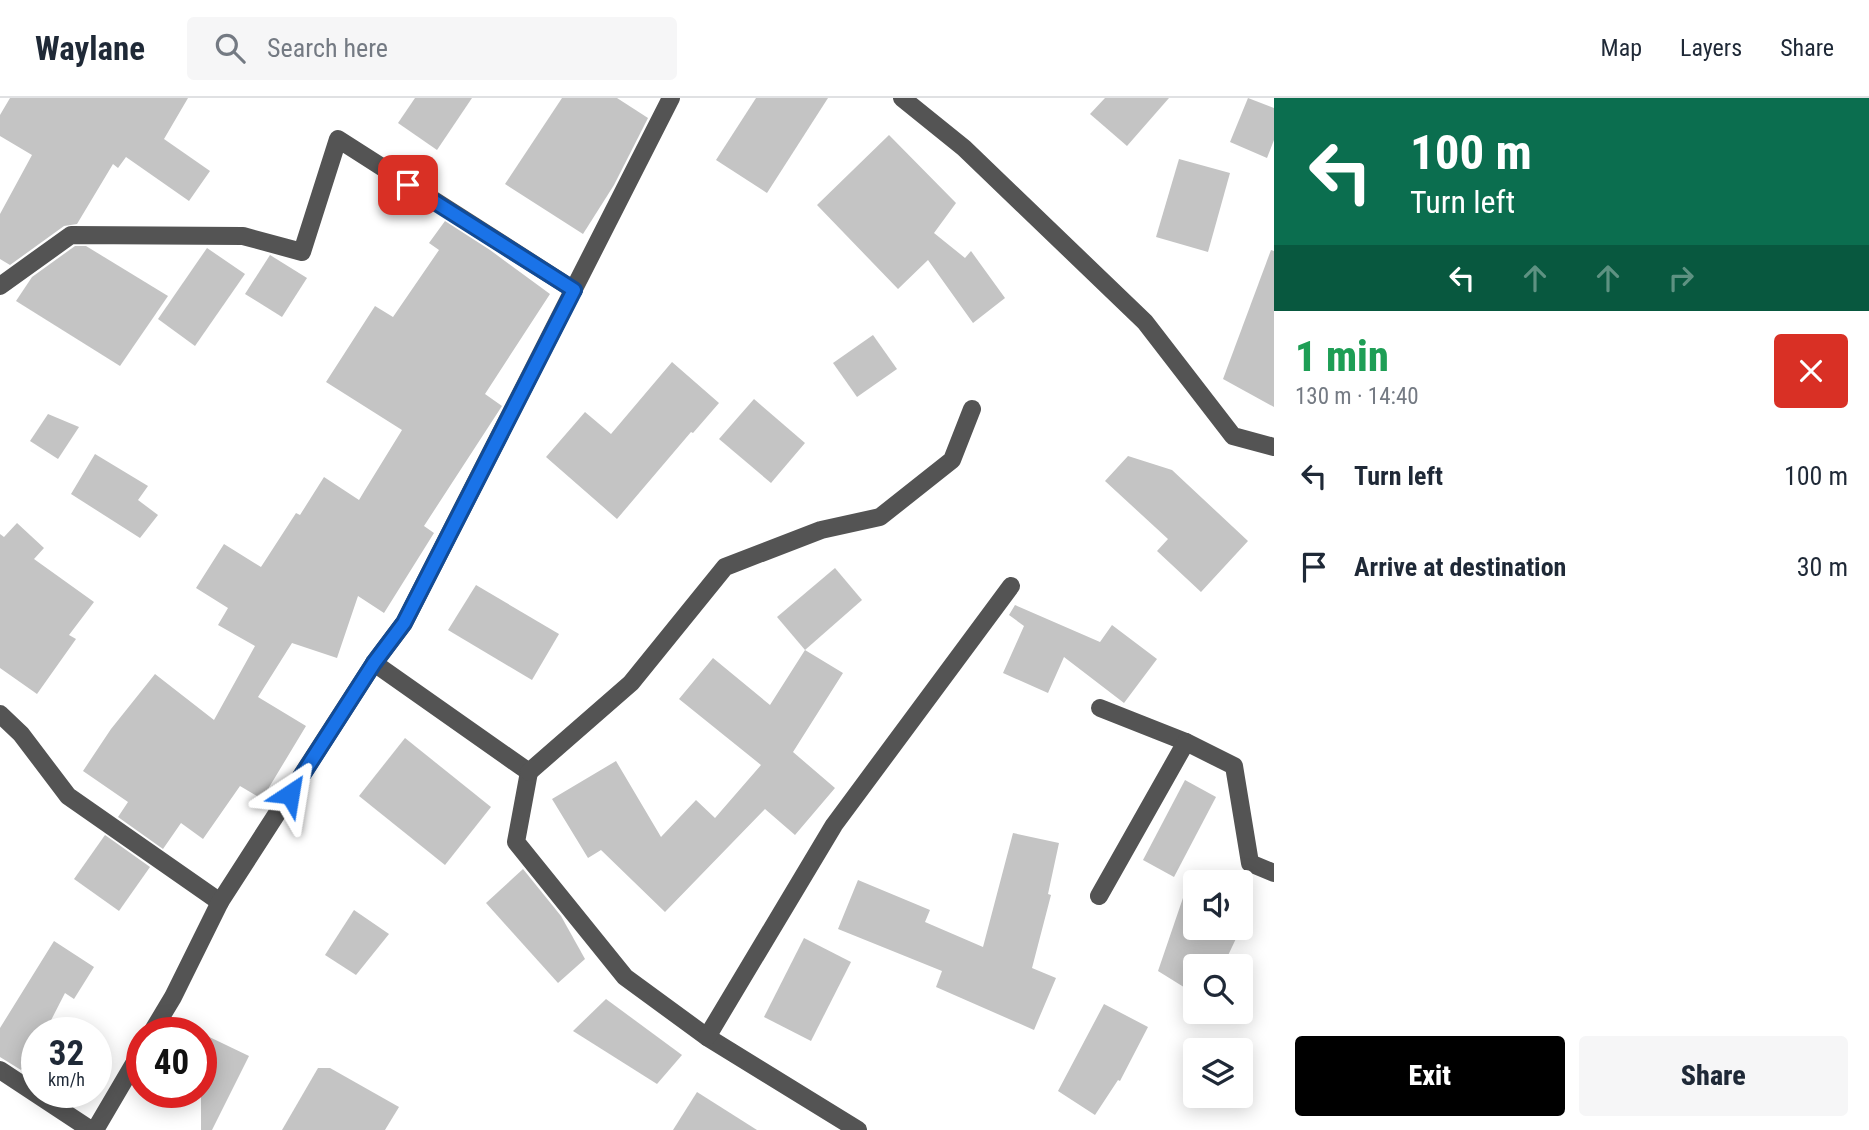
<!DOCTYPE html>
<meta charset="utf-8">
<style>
body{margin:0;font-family:"Roboto Condensed",sans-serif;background:#f6f6f7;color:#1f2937;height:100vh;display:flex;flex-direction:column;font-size:26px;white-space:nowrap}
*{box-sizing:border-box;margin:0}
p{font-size:23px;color:#747a83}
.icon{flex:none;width:38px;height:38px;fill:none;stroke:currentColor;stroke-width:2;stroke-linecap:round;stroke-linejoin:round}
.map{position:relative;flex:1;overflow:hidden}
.details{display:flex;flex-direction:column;background:#fff;width:595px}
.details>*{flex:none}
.top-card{background:#0b6e4f;color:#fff;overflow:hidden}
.controls{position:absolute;left:1183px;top:772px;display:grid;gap:14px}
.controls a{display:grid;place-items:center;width:70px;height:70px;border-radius:7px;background:#fff;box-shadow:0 4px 18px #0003;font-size:35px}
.speed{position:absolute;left:21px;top:919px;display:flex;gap:14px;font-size:35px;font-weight:700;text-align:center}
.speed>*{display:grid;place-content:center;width:91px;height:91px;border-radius:50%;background:#fff;box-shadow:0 4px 18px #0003;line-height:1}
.speed small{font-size:18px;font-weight:400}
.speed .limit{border:10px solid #d22;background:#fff;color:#111}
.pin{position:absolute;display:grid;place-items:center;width:60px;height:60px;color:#fff;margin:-30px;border-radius:14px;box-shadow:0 4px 10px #0006}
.me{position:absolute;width:77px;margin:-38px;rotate:33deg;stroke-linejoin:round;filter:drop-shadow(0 0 5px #0008)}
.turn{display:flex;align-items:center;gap:24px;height:147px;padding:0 21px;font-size:32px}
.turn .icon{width:91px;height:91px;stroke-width:2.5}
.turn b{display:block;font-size:49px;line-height:60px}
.lanes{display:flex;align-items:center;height:66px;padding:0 21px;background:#0003;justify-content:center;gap:35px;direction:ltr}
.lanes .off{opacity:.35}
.round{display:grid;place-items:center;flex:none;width:74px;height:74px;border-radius:7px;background:#f6f6f7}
.summary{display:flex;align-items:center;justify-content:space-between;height:119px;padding:0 21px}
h1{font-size:42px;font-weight:800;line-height:52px;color:#1e9e55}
.action{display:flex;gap:14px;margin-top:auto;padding:14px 21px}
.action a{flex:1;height:80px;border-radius:7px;background:#000;color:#fff;font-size:28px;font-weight:800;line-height:80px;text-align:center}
.action a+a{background:#f6f6f7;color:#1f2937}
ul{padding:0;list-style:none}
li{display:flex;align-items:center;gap:21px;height:91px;padding:0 21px}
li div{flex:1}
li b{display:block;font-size:26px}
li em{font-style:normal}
header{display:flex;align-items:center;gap:42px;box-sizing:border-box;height:98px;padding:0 35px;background:#fff;border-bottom:2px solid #e0e1e3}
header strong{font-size:33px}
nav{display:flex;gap:38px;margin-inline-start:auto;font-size:24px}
.search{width:490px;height:63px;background:#f6f6f7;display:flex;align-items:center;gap:18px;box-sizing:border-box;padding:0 24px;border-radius:7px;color:#747a83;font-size:26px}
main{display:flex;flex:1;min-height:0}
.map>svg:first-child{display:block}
.building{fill:#c4c4c4}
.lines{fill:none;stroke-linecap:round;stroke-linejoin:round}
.minor{stroke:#545454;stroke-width:18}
.route-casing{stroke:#114b97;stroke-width:18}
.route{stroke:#1a73e8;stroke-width:12}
</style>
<header>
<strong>Waylane</strong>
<div class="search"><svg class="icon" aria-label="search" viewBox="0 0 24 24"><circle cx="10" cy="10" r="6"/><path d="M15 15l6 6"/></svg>Search here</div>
<nav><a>Map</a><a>Layers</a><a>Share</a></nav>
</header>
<main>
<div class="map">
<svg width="1274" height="1032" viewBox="0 0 1274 1032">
<rect width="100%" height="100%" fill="#fff"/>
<g class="building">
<path d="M10 0H188L164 41 210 73 189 103 126 59 118 70 113 66 77 126 64 128 10 167 0 161V116L32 57 0 38V17Z"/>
<path d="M415 0H472L437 52 398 25Z"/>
<path d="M562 0H617L648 20 614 87 583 136 505 86Z"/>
<path d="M756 0H828L767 95 716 62Z"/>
<path d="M1105 0H1169L1127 48 1090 16Z"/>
<path d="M1248 0 1274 10V42L1267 60 1230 44Z"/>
<path d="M889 37 956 105 934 135 965 160 971 153 1005 200 973 225 928 162 898 191 817 107Z"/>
<path d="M1179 61 1230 75 1208 154 1156 139Z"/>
<path d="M445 123 490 152 550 196 485 296 502 308 424 428 434 435 384 515 358 498 337 560 292 545 258 599 306 628 262 701 240 688 203 741 181 725 163 751 118 719 128 704 83 673 111 631 155 576 214 622 255 548 218 527 228 510 196 490 224 446 261 469 296 415 300 417 324 379 359 402 365 392 402 332 326 284 375 208 393 219 439 152 429 145Z"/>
<path d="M75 148H86L168 198 120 268 16 203 32 179Z"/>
<path d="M207 150 245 176 195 248 158 221Z"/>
<path d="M1271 152 1274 153V309L1223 281Z"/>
<path d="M270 157 307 180 282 219 245 196Z"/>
<path d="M873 237 897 271 857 299 833 265Z"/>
<path d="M672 264 719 305 693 335 691 334 617 421 546 359 585 314 611 336Z"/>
<path d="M754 301 805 345 771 385 719 341Z"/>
<path d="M48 316 79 329 58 361 30 343Z"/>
<path d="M95 356 148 388 138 402 158 417 140 440 71 396Z"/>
<path d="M1128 358 1172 372 1248 443 1201 494 1157 453 1168 441 1105 383Z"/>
<path d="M17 425 44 450 34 461 94 504 69 537 76 541 37 596 0 570V436L4 439Z"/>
<path d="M835 470 862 502 805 552 777 519Z"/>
<path d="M476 487 559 536 532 582 448 532Z"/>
<path d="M1015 507 1100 544 1112 527 1157 561 1124 605 1064 559 1048 595 1003 575 1024 528 1009 517Z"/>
<path d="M805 552 843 575 793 654 835 690 795 737 765 711 665 814 601 752 588 760 552 701 616 663 661 739 696 702 715 720 761 667 679 601 713 560 770 607Z"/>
<path d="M405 640 491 709 445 767 359 698Z"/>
<path d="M1185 682 1216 699 1174 779 1143 762Z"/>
<path d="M1013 735 1059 745 1048 796 1051 797 1032 870 1056 880 1034 932 936 889 942 873 838 831 858 782 930 812 925 824 983 849Z"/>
<path d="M105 737 150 769 119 813 74 781Z"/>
<path d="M523 771 561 818 585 861 558 885 486 805Z"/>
<path d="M1185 794 1195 797V830H1241L1223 868H1195V896L1158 873Z"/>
<path d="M354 812 389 836 356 877 325 857Z"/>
<path d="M804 840 851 864 811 943 764 919Z"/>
<path d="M54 843 94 869 74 901 65 895 45 934H37V949L21 972 0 959V930Z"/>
<path d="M606 901 682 957 657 986 573 933Z"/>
<path d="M1104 906 1148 929 1120 983 1118 982 1095 1017 1058 993Z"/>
<path d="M201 935 249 958 212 1032H201Z"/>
<path d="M318 970H330L399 1009 385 1032H282Z"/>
<path d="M697 994 757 1032H673Z"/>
</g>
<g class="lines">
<g class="minor">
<path d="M902 0 964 50 1145 224 1233 338 1274 349"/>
<path d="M0 188 71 137 243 138 302 154 338 41 574 192"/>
<path d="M374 565 529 674 516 744 625 879 707 939 858 1032"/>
<path d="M1100 610 1186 644"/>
<path d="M0 616 21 636 68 698 220 804"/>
<path d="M529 674 631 585 725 469 821 432 880 419 952 362 972 311"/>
<path d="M1099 798 1186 644 1234 668 1250 765 1274 775"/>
<path d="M152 934 173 899 220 804 374 565 404 525 671 0"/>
<path d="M707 939 834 727 1011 488"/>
<path d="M0 972 91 1032"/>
<path d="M95 1032 142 952"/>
</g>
</g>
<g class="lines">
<g class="route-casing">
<path id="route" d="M290 696 374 565 404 525 574 192 408 87"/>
</g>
<use href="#route" class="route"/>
</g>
</svg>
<div class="controls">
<a><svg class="icon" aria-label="sound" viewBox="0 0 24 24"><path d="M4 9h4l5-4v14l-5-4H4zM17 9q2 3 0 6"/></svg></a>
<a><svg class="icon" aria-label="search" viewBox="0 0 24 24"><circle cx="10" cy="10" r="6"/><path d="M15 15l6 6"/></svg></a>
<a><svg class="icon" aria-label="layers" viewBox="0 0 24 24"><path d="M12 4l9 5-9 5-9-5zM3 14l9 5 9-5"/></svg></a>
</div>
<div class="speed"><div>32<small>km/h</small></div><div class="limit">40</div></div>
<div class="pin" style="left:408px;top:87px;background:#d93025"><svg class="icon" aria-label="arrive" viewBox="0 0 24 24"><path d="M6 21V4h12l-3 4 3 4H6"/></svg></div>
<svg class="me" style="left:290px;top:696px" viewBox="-20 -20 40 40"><path d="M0-17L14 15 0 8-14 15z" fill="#1a73e8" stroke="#fff" stroke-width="4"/></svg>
</div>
<section class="details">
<div class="top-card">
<div class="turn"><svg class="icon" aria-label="left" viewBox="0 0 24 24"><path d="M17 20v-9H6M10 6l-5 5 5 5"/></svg><div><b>100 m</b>Turn left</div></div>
<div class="lanes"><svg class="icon" aria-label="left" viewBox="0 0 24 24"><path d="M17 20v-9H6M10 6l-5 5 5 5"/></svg><svg class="icon off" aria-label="ahead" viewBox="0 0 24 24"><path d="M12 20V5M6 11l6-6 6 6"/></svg><svg class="icon off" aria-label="ahead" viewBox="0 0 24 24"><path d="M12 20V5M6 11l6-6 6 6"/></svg><svg class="icon off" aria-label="right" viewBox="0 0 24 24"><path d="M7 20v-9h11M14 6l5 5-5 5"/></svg></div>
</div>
<div class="summary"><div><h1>1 min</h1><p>130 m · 14:40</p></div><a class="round" style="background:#d93025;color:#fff"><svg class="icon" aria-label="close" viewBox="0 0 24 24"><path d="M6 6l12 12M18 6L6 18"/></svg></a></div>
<ul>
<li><svg class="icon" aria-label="left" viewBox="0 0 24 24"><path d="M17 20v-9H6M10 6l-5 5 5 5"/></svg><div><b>Turn left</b></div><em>100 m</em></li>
<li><svg class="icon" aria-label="arrive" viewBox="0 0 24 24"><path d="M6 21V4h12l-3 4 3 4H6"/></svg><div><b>Arrive at destination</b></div><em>30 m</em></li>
</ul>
<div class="action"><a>Exit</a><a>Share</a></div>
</section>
</main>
